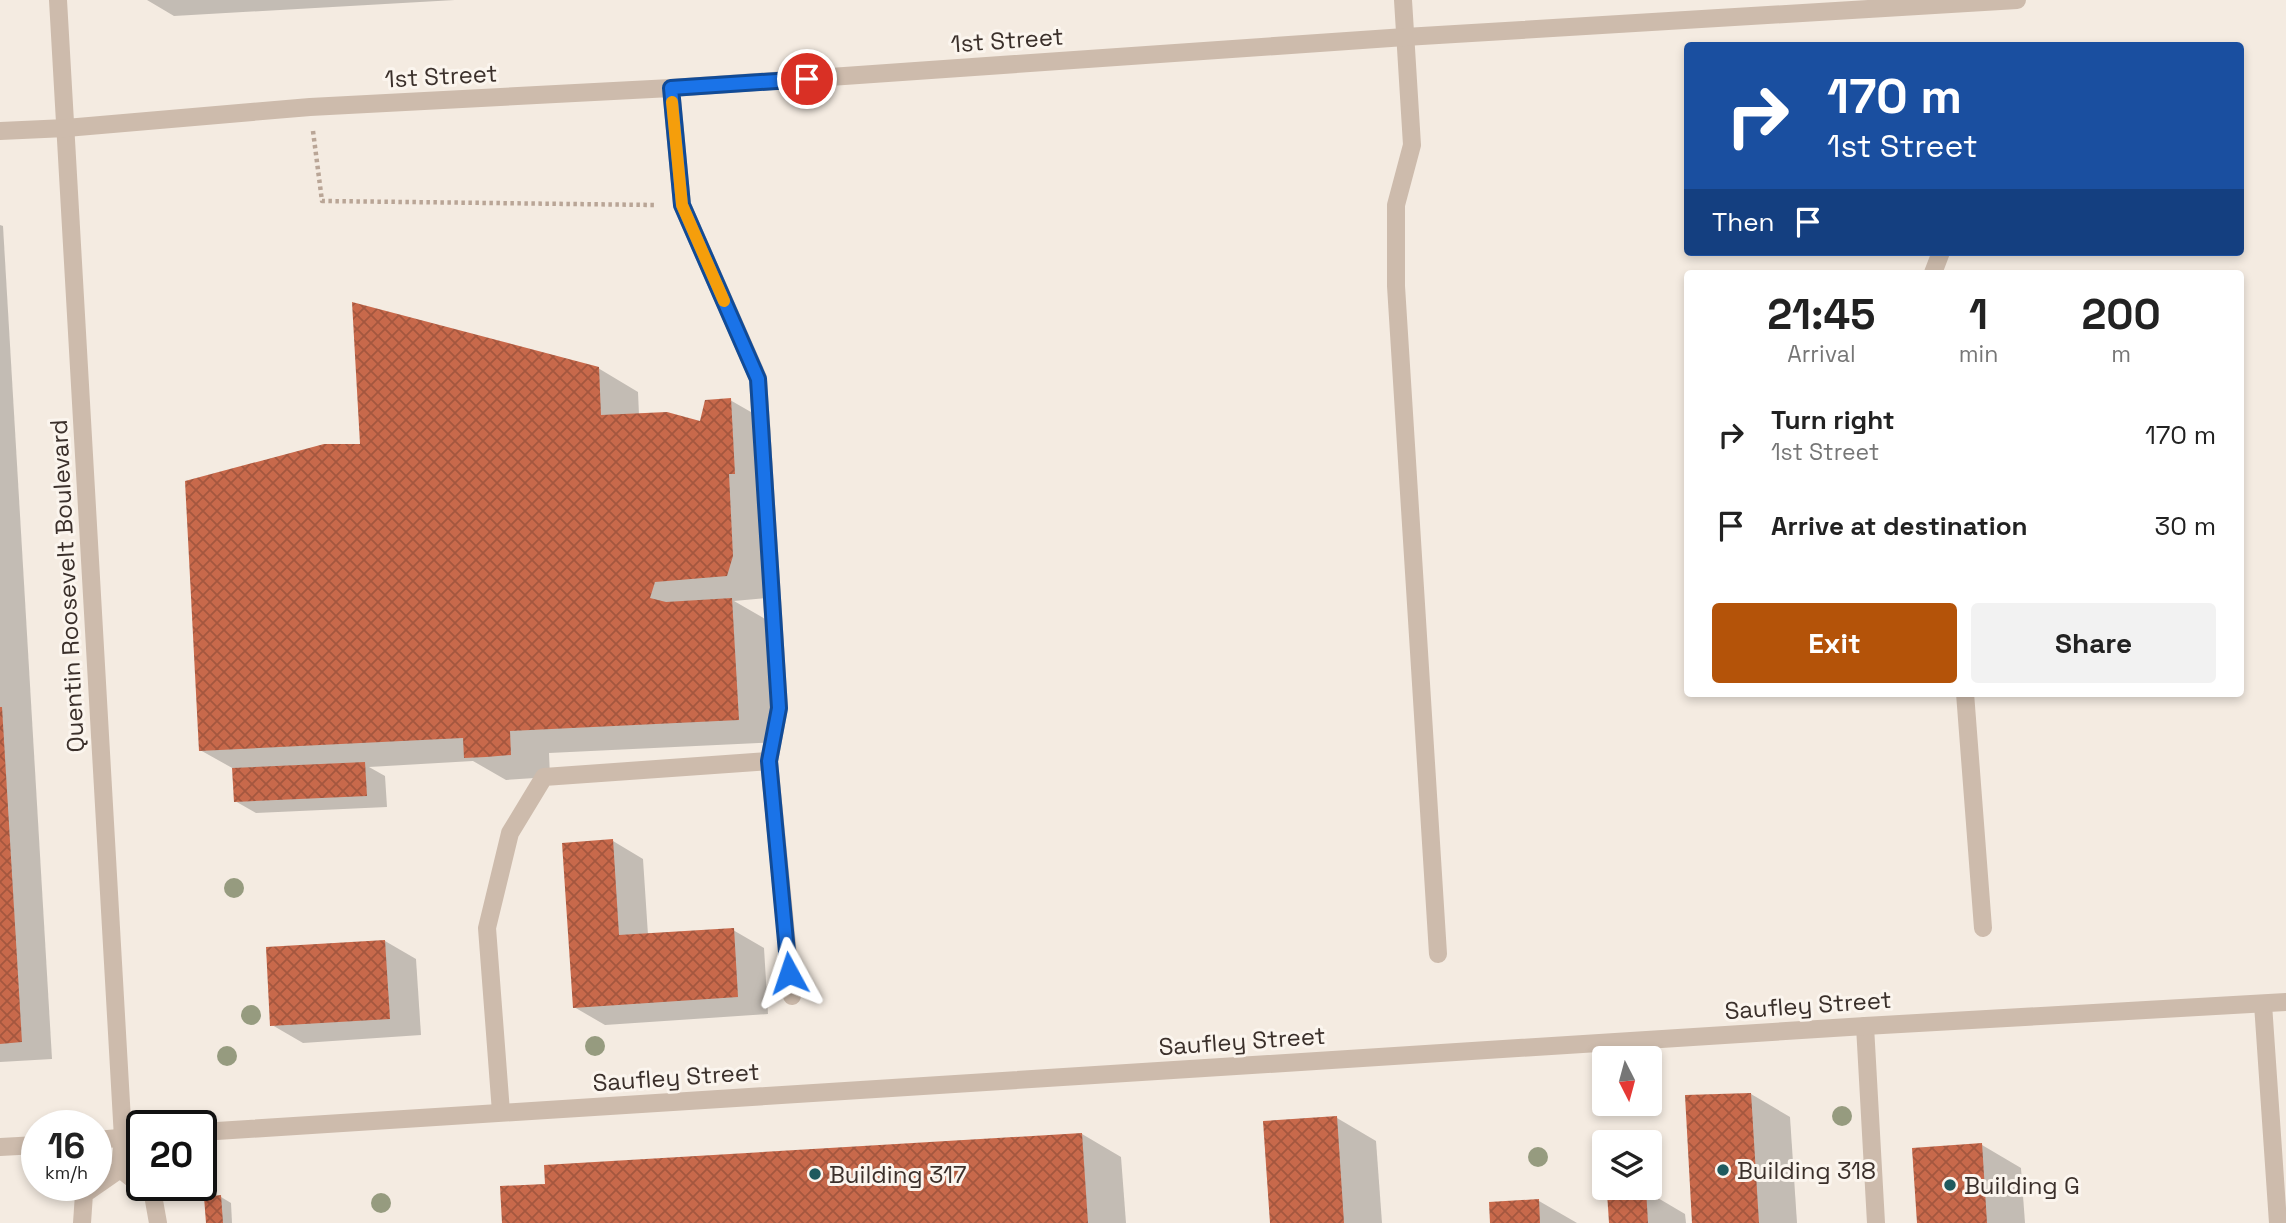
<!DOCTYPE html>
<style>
body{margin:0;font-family:"Space Grotesk",sans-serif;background:#f2f2f2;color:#222;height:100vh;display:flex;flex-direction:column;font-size:26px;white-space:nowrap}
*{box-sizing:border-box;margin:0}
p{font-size:23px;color:#767676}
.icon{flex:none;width:38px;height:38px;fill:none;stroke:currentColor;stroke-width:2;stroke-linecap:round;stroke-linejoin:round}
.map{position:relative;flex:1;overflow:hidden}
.side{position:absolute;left:1684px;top:270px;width:560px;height:427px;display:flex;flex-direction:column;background:#fff;border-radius:7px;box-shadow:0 4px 10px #0003}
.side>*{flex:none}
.guide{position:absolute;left:1684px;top:42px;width:560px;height:214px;border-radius:7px;box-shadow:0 4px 10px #0003;background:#1a4fa0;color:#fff;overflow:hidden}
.needle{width:46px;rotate:174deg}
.tools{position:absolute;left:1592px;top:1046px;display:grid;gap:14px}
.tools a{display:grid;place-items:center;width:70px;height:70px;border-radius:7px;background:#fff;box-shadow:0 4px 10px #0003;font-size:35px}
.speed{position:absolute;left:21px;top:1110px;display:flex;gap:14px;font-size:35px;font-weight:700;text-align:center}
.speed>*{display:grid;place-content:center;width:91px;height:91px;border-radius:50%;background:#fff;box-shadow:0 4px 10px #0003;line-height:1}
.speed small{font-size:18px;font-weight:400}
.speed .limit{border:4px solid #111;border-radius:10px;background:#fff;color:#111}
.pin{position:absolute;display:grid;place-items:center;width:60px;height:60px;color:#fff;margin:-30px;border:4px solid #fff;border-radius:50%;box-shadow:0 2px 7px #0007}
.me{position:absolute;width:77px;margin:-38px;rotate:355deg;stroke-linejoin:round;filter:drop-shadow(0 0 5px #0008)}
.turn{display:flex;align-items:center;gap:24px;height:147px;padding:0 28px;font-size:32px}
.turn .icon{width:91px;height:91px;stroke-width:2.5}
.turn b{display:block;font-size:49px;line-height:60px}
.then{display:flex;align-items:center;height:66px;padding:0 28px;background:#0003;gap:14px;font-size:26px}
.eta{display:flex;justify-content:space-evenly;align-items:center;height:119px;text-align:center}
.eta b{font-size:42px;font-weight:800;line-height:49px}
.button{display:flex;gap:14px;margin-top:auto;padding:14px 28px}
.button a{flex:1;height:80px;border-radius:7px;background:#b45309;color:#fff;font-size:28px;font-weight:800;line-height:80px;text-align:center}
.button a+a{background:#f2f2f2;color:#222}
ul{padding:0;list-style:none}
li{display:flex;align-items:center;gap:21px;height:91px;padding:0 28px}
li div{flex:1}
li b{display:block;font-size:26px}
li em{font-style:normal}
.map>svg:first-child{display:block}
.shadow{fill:#0003}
.building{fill:url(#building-cross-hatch)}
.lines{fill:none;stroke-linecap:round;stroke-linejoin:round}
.path{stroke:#b9a596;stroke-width:4.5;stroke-dasharray:3.5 3.5;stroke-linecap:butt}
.minor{stroke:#cdbbac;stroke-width:18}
.tree{fill:#969b7f}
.route-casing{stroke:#114b97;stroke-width:18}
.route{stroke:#1a73e8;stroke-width:12}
.slow{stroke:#f59e0b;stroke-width:12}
.poi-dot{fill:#1f5a5e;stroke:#fbf5ee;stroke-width:2.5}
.labels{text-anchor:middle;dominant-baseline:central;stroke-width:6;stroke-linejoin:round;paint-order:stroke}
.street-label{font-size:24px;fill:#3b302b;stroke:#fbf5ee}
.poi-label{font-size:24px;fill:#3b302b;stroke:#fbf5ee;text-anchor:start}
</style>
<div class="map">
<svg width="2286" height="1223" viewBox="0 0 2286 1223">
<defs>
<pattern id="building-cross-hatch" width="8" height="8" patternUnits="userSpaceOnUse" patternTransform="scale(1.75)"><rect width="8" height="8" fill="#c8694b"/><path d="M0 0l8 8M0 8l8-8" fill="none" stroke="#a4573f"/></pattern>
</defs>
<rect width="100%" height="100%" fill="#f4ebe1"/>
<g class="shadow">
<path d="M147 0H455L174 16Z"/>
<path d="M0 225 3 226 52 1059 0 1062Z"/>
<path d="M598 368 638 392 639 415 701 423 730 400 770 423 774 496 767 598 734 601 772 623 778 742 549 753 550 777 506 780 473 761 369 767 385 776 387 807 256 813 235 801 234 769 200 750 361 446Z"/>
<path d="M613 841 643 859 648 935 733 930 764 948 768 1014 605 1025 574 1007Z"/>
<path d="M385 941 416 959 421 1035 303 1043 272 1025Z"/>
<path d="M1751 1094 1790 1117 1797 1223H1694Z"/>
<path d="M1337 1118 1376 1141 1382 1223H1271Z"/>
<path d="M1082 1134 1121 1157 1126 1223H504L547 1185Z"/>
<path d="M1982 1145 2021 1168 2025 1223H1919Z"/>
<path d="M1646 1191 1685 1214 1686 1223H1610Z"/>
<path d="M221 1197 231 1203 232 1223H208Z"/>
<path d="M1539 1201 1577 1223H1492Z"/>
</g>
<g class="building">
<path d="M352 302 599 367 601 415 667 412 700 421 705 400 731 398 735 474H729L733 556 727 576 655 582 650 598 666 602 732 598 739 720 510 731 511 755 486 757 464 758 463 738 199 751 185 481 324 444H360Z"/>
<path d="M0 707H2L22 1042 0 1044Z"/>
<path d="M365 762 367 796 234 802 232 768Z"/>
<path d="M613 839 619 935 734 928 738 997 573 1008 562 843Z"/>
<path d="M385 940 390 1019 270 1026 266 947Z"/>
<path d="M1751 1093 1759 1223H1692L1685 1095Z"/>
<path d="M1337 1116 1344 1223H1270L1263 1121Z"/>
<path d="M1082 1133 1088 1223H502L500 1186 545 1184 544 1165Z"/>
<path d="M1982 1143 1987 1223H1917L1912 1148Z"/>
<path d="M1646 1189 1648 1223H1609L1607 1192Z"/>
<path d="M221 1195 223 1223H206L204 1197Z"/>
<path d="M1539 1199 1540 1223H1490L1489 1202Z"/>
</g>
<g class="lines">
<path class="path" d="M313 131 322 201 657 205"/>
<g class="minor">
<path d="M58 0 123 1138 120 1169 84 1194 82 1223"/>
<path d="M1403 0 1412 145 1396 205V286L1438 954"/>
<path d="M671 88 682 205 758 378 779 708 769 761 792 996"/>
<path d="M0 131 66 128 310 107 671 88 1405 37 2017 0"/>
<path d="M1933 273 1941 252"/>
<path d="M1965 693 1983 928"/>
<path d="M2263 1004 2278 1223"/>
<path d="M1865 1026 1876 1223"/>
<path d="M501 1112 487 928 510 833 544 777 769 761"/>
<path d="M201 1132 1865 1026 2286 1002"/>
<path d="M96 1140 142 1136"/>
<path d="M0 1147 37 1145"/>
<path d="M120 1169 153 1195 158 1223"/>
</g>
</g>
<g class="tree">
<circle cx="234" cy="888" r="10"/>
<circle cx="251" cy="1015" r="10"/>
<circle cx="595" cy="1046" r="10"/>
<circle cx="227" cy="1056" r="10"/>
<circle cx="1842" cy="1116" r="10"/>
<circle cx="1538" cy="1157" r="10"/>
<circle cx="381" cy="1203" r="10"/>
</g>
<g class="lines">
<g class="route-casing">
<path id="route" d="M789 973 769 761 779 708 758 379 682 205 671 88 807 79"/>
</g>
<use href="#route" class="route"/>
<path class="slow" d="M672 102 682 205 724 301"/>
</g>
<g class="poi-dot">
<circle cx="1723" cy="1170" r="7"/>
<circle cx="815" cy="1174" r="7"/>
<circle cx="1950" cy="1185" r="7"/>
</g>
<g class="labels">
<g class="street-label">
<text transform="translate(1007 40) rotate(-4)">1st Street</text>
<text transform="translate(441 76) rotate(-3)">1st Street</text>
<text transform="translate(67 586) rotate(-93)">Quentin Roosevelt Boulevard</text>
<text transform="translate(1808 1005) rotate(-4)">Saufley Street</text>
<text transform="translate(1242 1041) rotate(-4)">Saufley Street</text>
<text transform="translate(676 1077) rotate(-4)">Saufley Street</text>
</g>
<g class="poi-label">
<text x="1737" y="1170">Building 318</text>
<text x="829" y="1174">Building 317</text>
<text x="1964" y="1185">Building G</text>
</g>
</g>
</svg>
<div class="tools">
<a><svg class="needle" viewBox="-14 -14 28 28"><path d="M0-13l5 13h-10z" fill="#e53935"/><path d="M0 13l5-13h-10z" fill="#767676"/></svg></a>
<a><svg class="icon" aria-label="layers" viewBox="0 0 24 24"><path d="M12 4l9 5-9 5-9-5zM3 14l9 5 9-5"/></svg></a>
</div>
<div class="speed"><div>16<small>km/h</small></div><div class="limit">20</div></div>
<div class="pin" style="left:807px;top:79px;background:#d93025"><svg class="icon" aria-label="arrive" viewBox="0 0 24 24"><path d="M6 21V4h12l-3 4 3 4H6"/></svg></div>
<svg class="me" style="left:789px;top:973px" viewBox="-20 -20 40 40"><path d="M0-17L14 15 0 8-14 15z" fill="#1a73e8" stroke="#fff" stroke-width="4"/></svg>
<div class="guide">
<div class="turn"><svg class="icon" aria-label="right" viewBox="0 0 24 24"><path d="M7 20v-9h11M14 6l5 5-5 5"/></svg><div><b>170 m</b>1st Street</div></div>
<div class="then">Then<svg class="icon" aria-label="arrive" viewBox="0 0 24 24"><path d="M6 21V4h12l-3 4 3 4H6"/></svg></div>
</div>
<section class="side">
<div class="eta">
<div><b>21:45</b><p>Arrival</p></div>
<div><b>1</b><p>min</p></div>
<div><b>200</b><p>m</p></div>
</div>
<ul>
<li><svg class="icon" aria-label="right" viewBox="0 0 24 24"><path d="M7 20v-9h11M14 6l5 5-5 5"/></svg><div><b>Turn right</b><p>1st Street</p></div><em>170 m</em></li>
<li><svg class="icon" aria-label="arrive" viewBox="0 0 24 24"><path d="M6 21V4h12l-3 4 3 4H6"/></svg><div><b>Arrive at destination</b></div><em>30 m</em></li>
</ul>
<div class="button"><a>Exit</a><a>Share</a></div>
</section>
</div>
